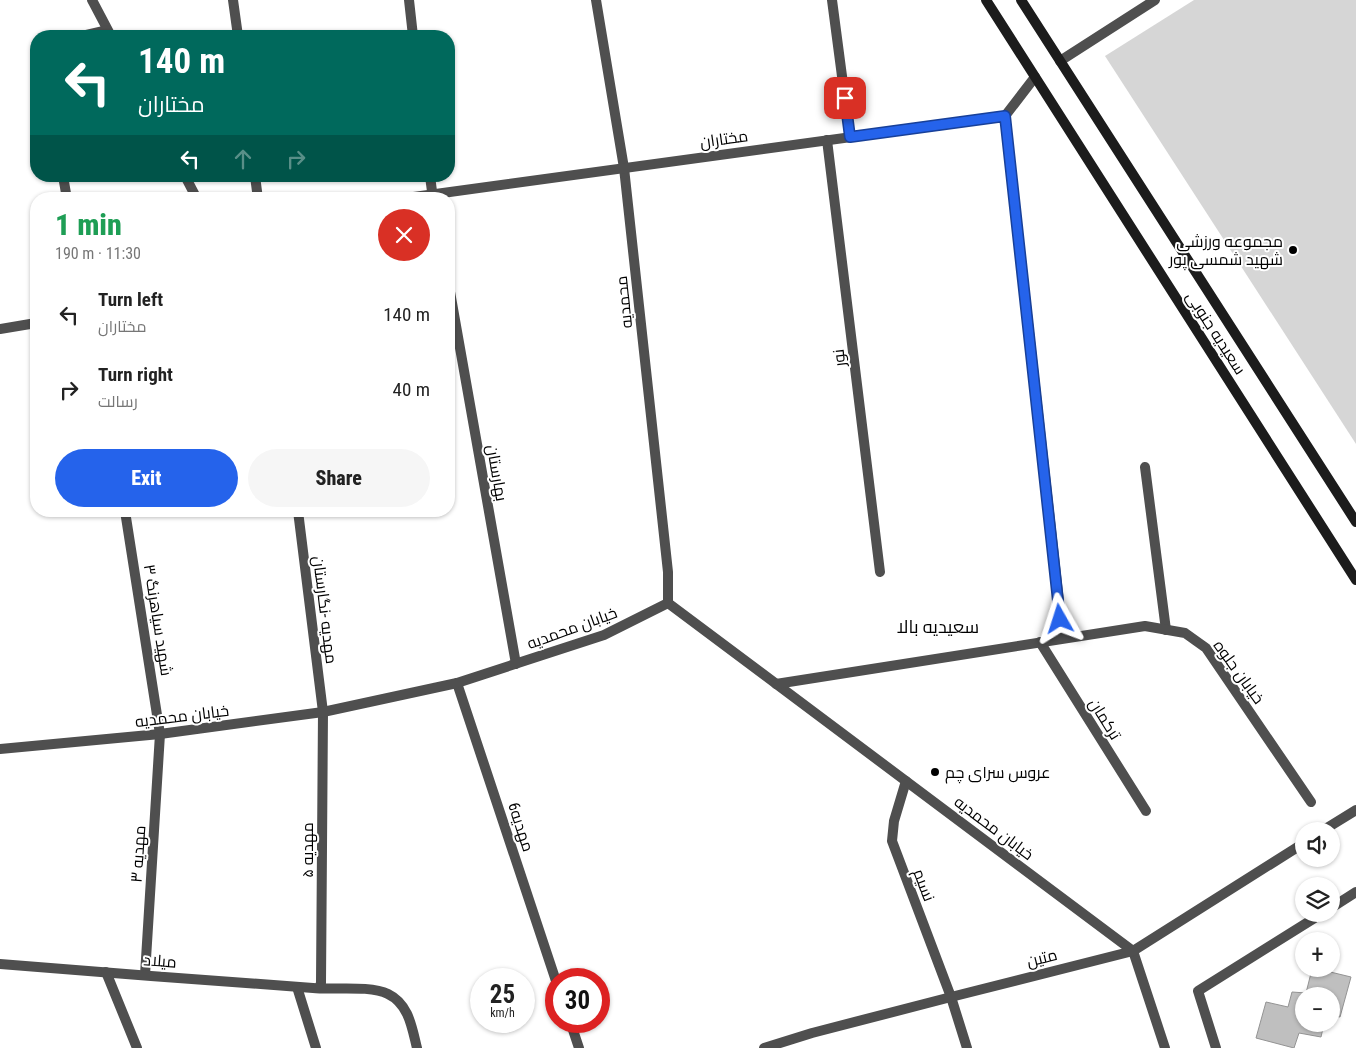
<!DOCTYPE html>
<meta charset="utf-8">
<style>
body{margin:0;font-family:"Roboto Condensed",Cairo,sans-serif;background:#f6f6f6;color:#222;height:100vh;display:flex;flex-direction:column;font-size:19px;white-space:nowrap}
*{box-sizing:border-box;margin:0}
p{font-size:16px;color:#767676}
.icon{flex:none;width:28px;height:28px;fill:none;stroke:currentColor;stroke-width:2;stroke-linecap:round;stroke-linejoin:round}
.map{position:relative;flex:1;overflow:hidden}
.panel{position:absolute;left:30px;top:192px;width:425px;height:325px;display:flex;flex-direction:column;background:#fff;border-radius:20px;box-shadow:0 1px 4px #0004}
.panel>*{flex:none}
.top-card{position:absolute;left:30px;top:30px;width:425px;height:152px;border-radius:20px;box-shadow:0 1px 4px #0004;background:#00695c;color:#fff;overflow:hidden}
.tools{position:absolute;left:1295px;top:822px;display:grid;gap:10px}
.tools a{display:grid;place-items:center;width:45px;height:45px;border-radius:50%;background:#fff;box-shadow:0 1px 4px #0004;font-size:25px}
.speed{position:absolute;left:470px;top:968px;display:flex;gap:10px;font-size:25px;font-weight:700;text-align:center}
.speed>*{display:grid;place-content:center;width:65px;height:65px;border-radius:50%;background:#fff;box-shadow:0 1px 4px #0004;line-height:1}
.speed small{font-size:12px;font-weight:400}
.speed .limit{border:8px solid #d22;background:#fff;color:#111}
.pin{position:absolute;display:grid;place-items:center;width:42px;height:42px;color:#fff;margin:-21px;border-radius:10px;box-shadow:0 2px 8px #0006}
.me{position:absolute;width:55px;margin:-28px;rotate:354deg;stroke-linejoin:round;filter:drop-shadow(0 0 4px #0008)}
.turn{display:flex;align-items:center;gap:18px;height:105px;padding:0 25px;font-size:22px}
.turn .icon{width:65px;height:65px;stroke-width:2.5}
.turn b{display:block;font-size:35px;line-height:42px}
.lanes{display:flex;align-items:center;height:48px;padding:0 25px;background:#0003;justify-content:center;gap:25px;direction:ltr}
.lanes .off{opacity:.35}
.round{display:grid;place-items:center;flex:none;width:52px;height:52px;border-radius:26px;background:#f6f6f6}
.head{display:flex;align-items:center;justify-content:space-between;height:85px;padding:0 25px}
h1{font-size:30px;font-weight:800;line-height:38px;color:#1e9e55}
.action{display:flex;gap:10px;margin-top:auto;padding:10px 25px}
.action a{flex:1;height:58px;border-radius:30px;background:#2563eb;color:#fff;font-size:20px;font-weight:800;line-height:58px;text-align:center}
.action a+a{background:#f6f6f6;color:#222}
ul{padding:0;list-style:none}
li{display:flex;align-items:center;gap:15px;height:75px;padding:0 25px}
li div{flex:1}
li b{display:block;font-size:19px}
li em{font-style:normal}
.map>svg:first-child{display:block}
.green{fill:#d6d6d6}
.building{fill:#bfbfbf;stroke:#939393}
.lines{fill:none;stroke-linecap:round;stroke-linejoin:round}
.lane{stroke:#4f4f4f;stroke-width:10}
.street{stroke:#4f4f4f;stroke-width:10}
.secondary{stroke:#1c1c1c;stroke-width:10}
.route-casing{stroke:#184099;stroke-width:12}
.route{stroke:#2563eb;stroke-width:9}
.poi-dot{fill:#000;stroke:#fff;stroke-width:2}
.labels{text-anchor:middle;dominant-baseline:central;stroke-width:4;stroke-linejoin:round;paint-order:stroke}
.street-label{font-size:16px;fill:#000;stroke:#fff}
.poi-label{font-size:16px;fill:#000;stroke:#fff;text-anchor:end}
.neighbourhood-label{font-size:18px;fill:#000;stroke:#fff}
</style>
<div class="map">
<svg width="1356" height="1048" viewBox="0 0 1356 1048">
<rect width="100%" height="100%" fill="#fff"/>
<path class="green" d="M1194 0H1356V444L1105 56Z"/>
<path class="building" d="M1312 969H1318L1351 977 1340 1017 1331 1016V996H1304V1024H1324L1321 1037 1299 1033 1294 1048 1256 1038 1266 1002 1288 1007 1292 992 1306 993Z"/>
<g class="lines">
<g class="lane">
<path d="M1331 908 1356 892"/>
<path d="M1216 1048 1198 991 1321 914"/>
</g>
<g class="street">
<path d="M92 0 111 36"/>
<path d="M233 0 238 36"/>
<path d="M409 0 413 36"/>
<path d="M596 0 624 168 668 572V603"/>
<path d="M832 0 850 137"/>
<path d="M81 36 107 30"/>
<path d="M1060 61 1155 0"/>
<path d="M1005 116 1063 638"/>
<path d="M827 140 880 572"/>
<path d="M63 176 67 199"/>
<path d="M185 176 197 199"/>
<path d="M255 176 258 199"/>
<path d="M430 176 433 199"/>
<path d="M399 199 1005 116 1035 77"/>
<path d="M449 286 516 664"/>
<path d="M0 329 36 323"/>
<path d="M1145 467 1166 630"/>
<path d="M125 511 160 734 145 975"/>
<path d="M298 511 323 712 321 983 319 988"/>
<path d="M668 603 1133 951"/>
<path d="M1040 642 1146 811"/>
<path d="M457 683 556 981"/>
<path d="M776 684 1145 626 1185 633 1206 648 1311 802"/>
<path d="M0 749 160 734 323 712 457 683 604 635 668 603"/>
<path d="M906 781 894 821 892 841 951 997 967 1048"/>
<path d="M1322 831 1356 810"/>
<path d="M1133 951 1165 1048"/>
<path d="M0 964C104 972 209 981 313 988 334 990 370 985 388 994 409 1004 412 1028 417 1048"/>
<path d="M106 972 137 1048"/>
<path d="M297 987 316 1048"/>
<path d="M570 1021 579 1048"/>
<path d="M764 1048 812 1033 951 997 1133 951 1304 843"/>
</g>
<g class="secondary">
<path d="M986 0 1356 580"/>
<path d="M1021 0 1356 522"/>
</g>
</g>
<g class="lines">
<g class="route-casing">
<path id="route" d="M845 98 850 137 1005 116 1060 619"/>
</g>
<use href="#route" class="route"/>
</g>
<g class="poi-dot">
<circle cx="1293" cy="250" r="5"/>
<circle cx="935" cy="772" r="5"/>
</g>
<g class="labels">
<g class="street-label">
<text transform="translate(724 139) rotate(-8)">مختاران</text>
<text transform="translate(624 302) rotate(-96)">محمدیه</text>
<text transform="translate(1216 333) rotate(57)">سعیدیه جنوبی</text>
<text transform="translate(839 358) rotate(-97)">نور</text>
<text transform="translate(497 473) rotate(80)">بهارستان</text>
<text transform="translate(325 610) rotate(83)">مهدیه -نگارستان</text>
<text transform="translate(158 620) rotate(81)">شهید سیاهرنگ ۳</text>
<text transform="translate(572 628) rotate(-20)">خیابان محمدیه</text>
<text transform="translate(1239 672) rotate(54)">خیابان جلوه</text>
<text transform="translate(182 716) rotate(-7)">خیابان محمدیه</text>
<text transform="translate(1105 719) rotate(58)">ترکمان</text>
<text transform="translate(521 827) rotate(72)">مهدیه6</text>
<text transform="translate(994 828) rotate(37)">خیابان محمدیه</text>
<text transform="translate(307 850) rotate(-90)">مهدیه ۵</text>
<text transform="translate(138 854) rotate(-86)">مهدیه ۳</text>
<text transform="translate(924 885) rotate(69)">نسیم</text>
<text transform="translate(1042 958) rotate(-14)">متین</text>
<text transform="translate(160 961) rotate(4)">میلاد</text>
</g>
<g class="poi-label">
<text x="1283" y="241">مجموعه ورزشی<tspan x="1283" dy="18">شهید شمسی پور</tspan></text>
<text x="945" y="772" text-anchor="start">عروس سرای چم</text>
</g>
<g class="neighbourhood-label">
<text x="938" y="626">سعيدیه بالا</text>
</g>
</g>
</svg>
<div class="tools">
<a><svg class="icon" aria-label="sound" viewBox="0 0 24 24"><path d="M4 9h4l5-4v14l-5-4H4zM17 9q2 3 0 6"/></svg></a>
<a><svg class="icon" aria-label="layers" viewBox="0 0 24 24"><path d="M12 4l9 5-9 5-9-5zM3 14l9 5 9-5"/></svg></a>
<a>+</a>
<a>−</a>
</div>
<div class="speed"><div>25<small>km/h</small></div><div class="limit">30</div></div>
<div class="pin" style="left:845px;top:98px;background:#d93025"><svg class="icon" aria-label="arrive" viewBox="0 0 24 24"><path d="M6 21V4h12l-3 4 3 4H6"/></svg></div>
<svg class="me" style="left:1060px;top:619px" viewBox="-20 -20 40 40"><path d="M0-17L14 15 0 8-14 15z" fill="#2563eb" stroke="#fff" stroke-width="4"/></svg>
<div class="top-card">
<div class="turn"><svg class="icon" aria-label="left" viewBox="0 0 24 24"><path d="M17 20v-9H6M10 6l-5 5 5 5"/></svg><div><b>140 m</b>مختاران</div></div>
<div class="lanes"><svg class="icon" aria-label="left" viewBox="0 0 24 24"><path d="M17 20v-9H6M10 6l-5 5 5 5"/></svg><svg class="icon off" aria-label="ahead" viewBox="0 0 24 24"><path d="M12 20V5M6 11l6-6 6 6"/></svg><svg class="icon off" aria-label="right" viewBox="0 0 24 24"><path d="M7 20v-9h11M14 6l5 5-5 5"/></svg></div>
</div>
<section class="panel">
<div class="head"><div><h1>1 min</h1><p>190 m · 11:30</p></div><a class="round" style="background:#d93025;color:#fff"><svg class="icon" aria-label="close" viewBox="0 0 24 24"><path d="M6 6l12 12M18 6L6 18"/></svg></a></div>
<ul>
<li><svg class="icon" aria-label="left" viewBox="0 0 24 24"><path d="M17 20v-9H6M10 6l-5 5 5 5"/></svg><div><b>Turn left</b><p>مختاران</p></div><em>140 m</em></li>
<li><svg class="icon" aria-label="right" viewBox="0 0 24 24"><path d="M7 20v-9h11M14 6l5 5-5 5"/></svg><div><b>Turn right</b><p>رسالت</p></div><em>40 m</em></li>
</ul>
<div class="action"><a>Exit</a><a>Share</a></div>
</section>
</div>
